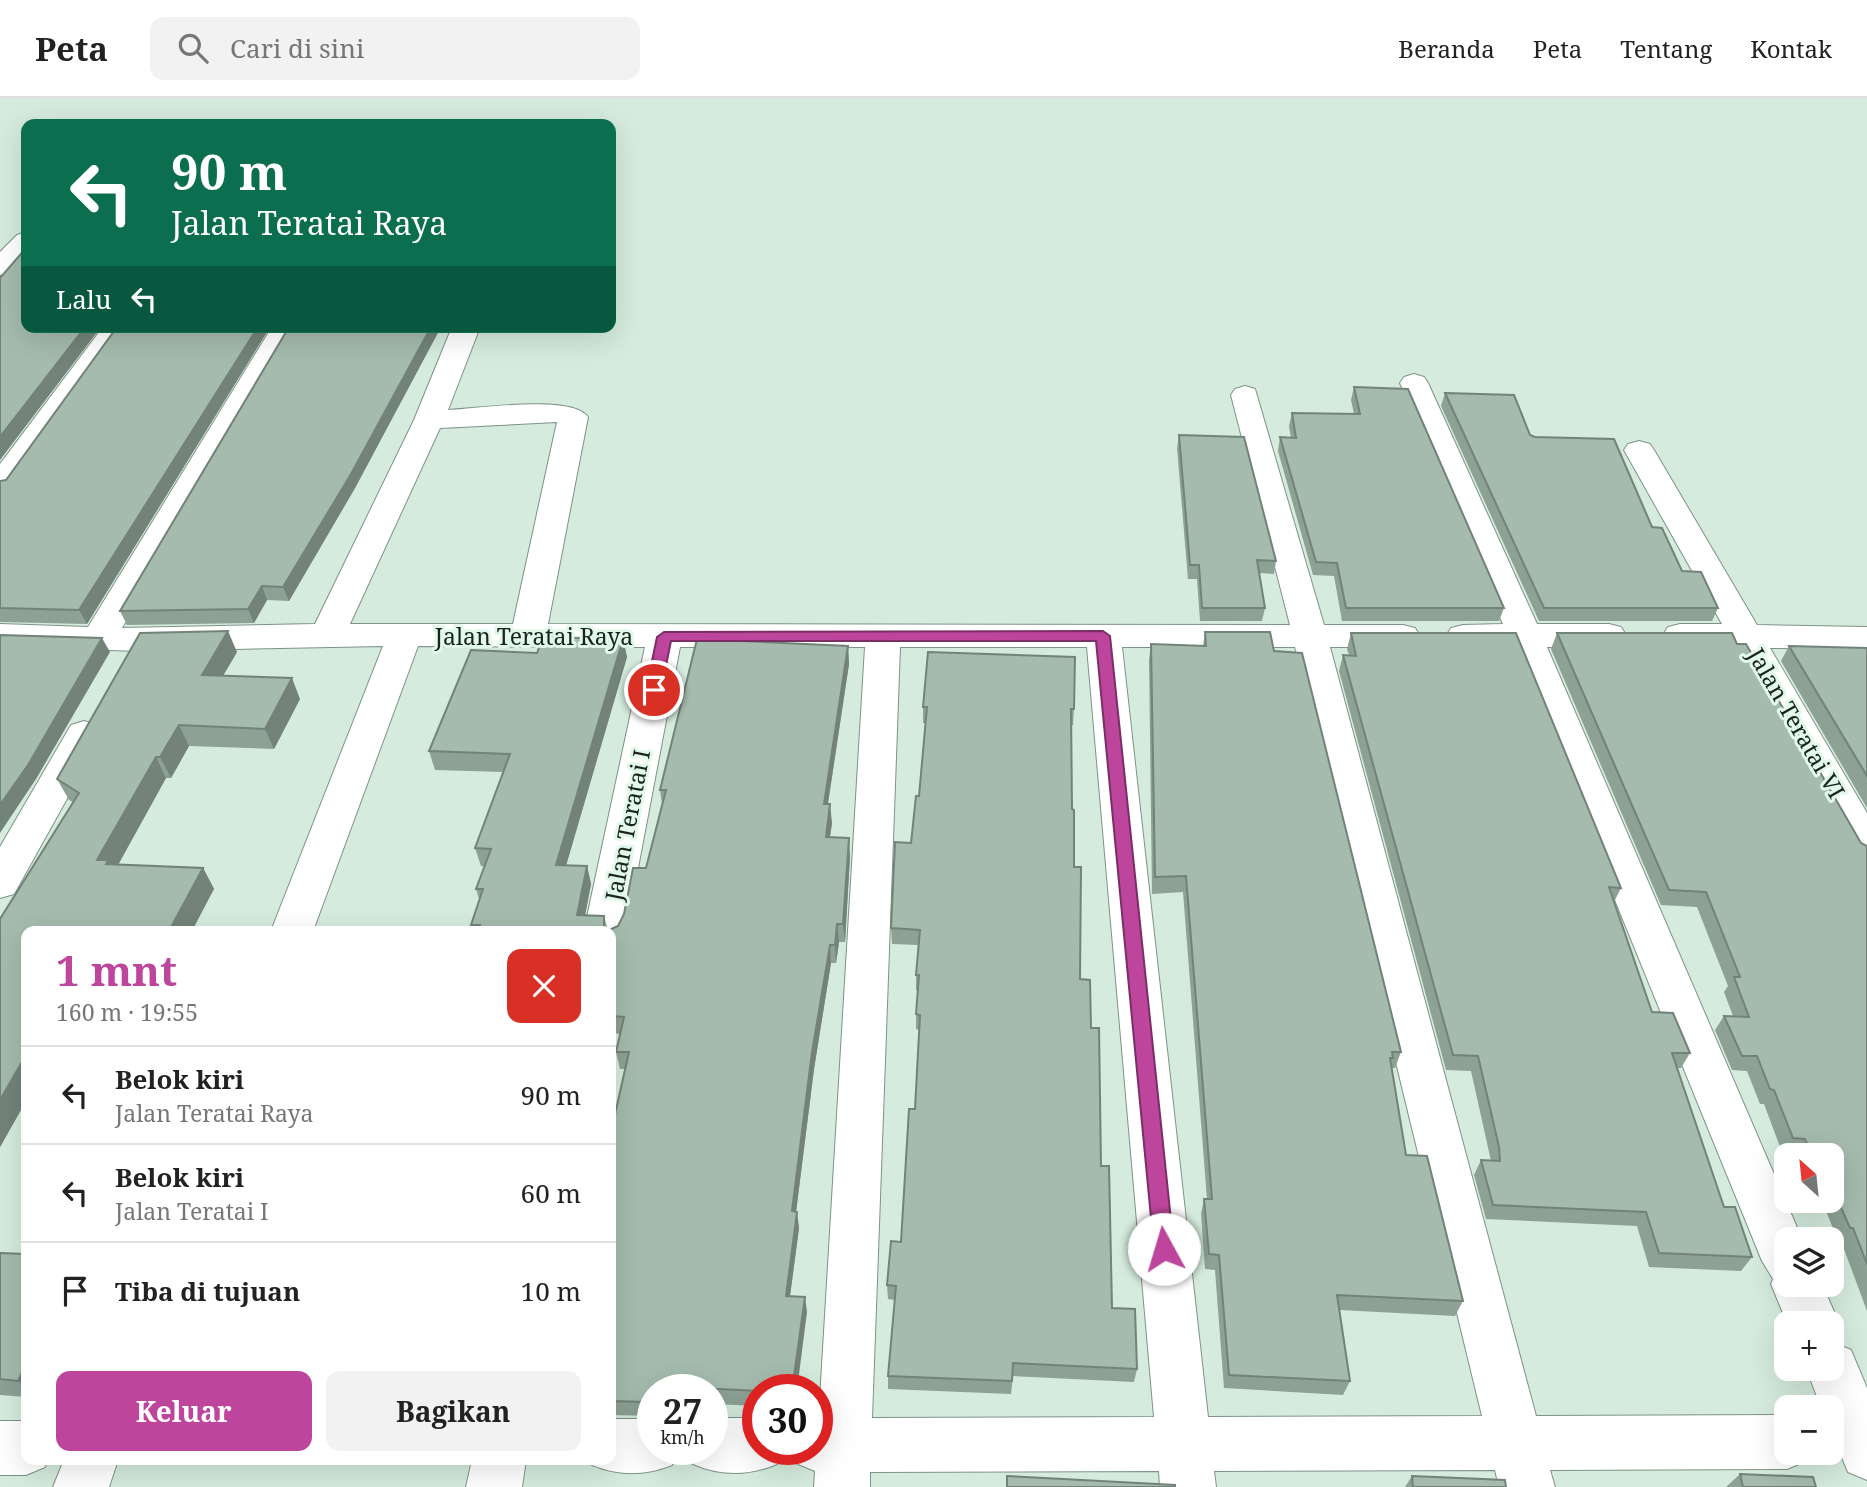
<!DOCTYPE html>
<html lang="id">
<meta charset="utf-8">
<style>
body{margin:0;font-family:"Noto Serif",serif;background:#f2f2f2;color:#222;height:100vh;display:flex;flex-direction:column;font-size:26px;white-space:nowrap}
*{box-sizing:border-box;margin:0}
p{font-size:23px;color:#767676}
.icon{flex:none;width:38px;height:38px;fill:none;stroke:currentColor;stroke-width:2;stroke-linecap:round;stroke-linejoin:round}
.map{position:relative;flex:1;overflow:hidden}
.details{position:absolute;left:21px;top:828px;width:595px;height:539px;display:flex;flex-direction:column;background:#fff;border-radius:14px;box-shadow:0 7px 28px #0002}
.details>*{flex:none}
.guide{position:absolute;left:21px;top:21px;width:595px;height:214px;border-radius:14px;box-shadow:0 7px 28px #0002;background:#0b6e4f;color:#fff;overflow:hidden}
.needle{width:46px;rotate:333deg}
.tools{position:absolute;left:1774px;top:1045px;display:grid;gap:14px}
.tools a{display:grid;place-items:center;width:70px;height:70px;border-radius:14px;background:#fff;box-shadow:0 7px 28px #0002;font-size:35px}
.speed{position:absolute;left:637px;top:1276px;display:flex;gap:14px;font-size:35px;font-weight:700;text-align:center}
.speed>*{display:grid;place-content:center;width:91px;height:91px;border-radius:50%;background:#fff;box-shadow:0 7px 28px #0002;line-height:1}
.speed small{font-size:18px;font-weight:400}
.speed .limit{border:10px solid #d22;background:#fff;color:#111}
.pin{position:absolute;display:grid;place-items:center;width:60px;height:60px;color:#fff;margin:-30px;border:4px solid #fff;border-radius:50%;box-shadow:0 2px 7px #0007}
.me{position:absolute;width:77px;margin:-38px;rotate:354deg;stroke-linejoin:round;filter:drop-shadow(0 0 5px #0008)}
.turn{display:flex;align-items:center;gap:24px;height:147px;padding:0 35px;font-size:32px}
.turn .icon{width:91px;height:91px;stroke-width:2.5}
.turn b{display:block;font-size:49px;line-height:60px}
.then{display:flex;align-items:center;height:66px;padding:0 35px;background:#0003;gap:14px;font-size:26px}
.round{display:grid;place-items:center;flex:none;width:74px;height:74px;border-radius:14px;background:#f2f2f2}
.head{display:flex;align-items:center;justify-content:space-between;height:119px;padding:0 35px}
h1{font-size:42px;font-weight:700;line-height:52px;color:#bd469c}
.button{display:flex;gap:14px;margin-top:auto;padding:14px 35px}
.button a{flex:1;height:80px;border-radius:14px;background:#bd469c;color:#fff;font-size:28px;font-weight:700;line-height:80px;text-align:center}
.button a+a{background:#f2f2f2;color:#222}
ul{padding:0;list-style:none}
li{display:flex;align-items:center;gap:21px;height:98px;padding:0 35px;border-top:2px solid #e0e0e0}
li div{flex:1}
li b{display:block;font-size:26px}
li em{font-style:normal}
header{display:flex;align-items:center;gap:42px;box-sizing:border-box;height:98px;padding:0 35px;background:#fff;border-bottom:2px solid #e0e0e0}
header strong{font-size:33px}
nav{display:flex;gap:38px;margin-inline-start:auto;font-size:24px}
.search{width:490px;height:63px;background:#f2f2f2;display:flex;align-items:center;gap:18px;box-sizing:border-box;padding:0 24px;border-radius:14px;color:#767676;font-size:26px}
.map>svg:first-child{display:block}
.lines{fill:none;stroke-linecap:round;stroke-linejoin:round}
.street-casing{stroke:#7d9386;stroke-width:2}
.street{fill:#fff;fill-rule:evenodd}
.wall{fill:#8da195}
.shaded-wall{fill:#738379}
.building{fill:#a4bbad;stroke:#738379;stroke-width:2}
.route{fill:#bd469c;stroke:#7b2e65;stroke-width:2}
.labels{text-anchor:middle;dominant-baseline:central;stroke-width:6;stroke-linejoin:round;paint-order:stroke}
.street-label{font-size:23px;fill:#1a231e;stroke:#e1f8ea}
</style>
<header>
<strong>Peta</strong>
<div class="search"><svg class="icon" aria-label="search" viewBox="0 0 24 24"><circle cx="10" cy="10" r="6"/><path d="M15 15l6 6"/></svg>Cari di sini</div>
<nav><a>Beranda</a><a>Peta</a><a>Tentang</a><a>Kontak</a></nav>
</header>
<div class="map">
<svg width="1867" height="1389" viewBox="0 0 1867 1389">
<rect width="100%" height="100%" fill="#d4ebdd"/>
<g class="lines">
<g class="street-casing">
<g id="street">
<path d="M26 134V156L9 174 0 177V154L17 137Z"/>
<path d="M103 229H130L11 394 0 396V366Z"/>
<path d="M272 229H299L122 530 315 526 414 322 452 229H480L448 312C476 311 572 296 588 319L548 526 1290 527 1231 297 1235 291 1245 288 1255 291 1324 527H1403L1415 530 1420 538 1415 546 1403 549H1330L1536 1318 1787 1317V1354H1810L1806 1363 1787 1371 1550 1372 1555 1389H1499L1495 1372 1214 1373 1216 1389H1160L1159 1373 870 1374V1389H814L815 1373 798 1366 791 1351H817L865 549H680L626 833 620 845 611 848V833H584L645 549 418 548 313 833H271L383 548 137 553 0 548V526L88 529ZM557 324 513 526H350L440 330ZM900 549H1087L1154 1319 872 1320ZM1122 549H1295L1482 1318 1208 1319Z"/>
<path d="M1414 276 1424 279 1428 285 1537 526H1609L1621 529 1626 537 1621 545 1609 548 1547 549 1802 1141H1787V1186H1822L1839 1225 1832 1240V1225H1787L1771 1186 1773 1181 1762 1163 1512 549H1463L1451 546 1446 538 1451 530 1463 527 1503 526 1400 285 1404 279Z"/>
<path d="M1639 343 1650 346 1654 352 1757 527 1867 529V551L1770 550 1867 715V764L1853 759 1735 549 1680 548 1668 545 1663 537 1668 529 1680 526H1722L1624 352 1628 346Z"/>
<path d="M84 623 97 627 103 636 14 796 0 800V749L71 627Z"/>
<path d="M1832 1244 1851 1252 1867 1290V1382L1848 1374 1832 1336V1309H1821L1806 1270H1832Z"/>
<path d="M712 1320H758V1351H784L777 1366C750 1378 720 1378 693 1366L686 1351H712Z"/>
<path d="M611 1321H653V1351H679L672 1367C645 1378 619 1378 592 1367L589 1362H611Z"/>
<path d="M0 1323H26V1362H48L45 1369 26 1377H0Z"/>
<path d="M64 1362H118L109 1389H53Z"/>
<path d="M472 1362H526L522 1389H466Z"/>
</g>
</g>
<use href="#street" class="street"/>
</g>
<g class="wall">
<path d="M117 229H270L87 526 0 524V383L6 382Z"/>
<path d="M289 229H441L355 390 289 503 267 502 254 525 127 527 120 513Z"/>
<path d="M1354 289 1504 510 1499 523H1342L1334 478 1313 477 1278 353 1280 339 1291 340 1289 328 1292 315 1354 316 1351 302Z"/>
<path d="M1445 295 1530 337 1652 429 1682 473 1718 510 1712 523H1539L1441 308Z"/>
<path d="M1179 337 1276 463 1274 476 1259 475 1265 510 1262 523H1200L1197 481H1188L1177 350Z"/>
<path d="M1205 534 1274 553 1401 954 1395 970H1392L1406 1057 1463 1203 1455 1218 1340 1212 1350 1283 1343 1297 1224 1290 1215 1172 1205 1171 1201 1116 1204 1101H1207L1183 794 1152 796 1149 562 1151 546 1203 548Z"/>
<path d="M1351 535 1621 790 1614 804 1652 914 1690 955 1681 970H1677L1724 1109 1752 1159 1741 1173 1649 1169 1637 1128 1486 1121 1474 1077 1481 1062 1491 1063 1471 973 1446 972 1339 573 1343 557H1349L1347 551Z"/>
<path d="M1557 535 1737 546 1861 745 1867 748V1213L1841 1143H1838L1822 1103 1813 1102H1832V1057H1795L1794 1055 1782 1054 1764 1006H1760L1747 973 1732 972 1715 932 1724 918H1733L1724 894 1728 888 1697 809 1661 807 1551 551Z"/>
<path d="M623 541 627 559 566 767 587 768 591 786 585 817 604 818 608 833 618 828 646 770 662 706 660 692 848 548 849 566 828 706 832 725 830 739 850 758 845 844H839L836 865H831L814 971 796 1114 799 1130 790 1198 807 1214 758 1292V1308L712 1306V1292H653V1318L611 1317V1034L625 971H620L616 954 620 936 611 935V833H473L471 827 479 801 476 791 485 768H481L475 750 504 674 435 672 429 653 537 555Z"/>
<path d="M1789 548 1867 550V710L1781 563Z"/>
<path d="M237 554 223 578 300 601 274 651 189 648 171 680H166L118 767 203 770 214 791 26 833V1003L0 1049V821L73 704 69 702 57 681Z"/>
<path d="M923 609 1074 611 1073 627H1071L1072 711 1080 881 1091 930 1112 1210 1137 1271 1134 1284 1013 1278 1011 1296 888 1291V1278L895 1202 888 1201 887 1187 901 1144 915 1011 920 932 916 931V916L918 892H916V877L918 847 892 846 891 830 911 745 919 698 926 625H923Z"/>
<path d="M0 1155 26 1156V1299L0 1297Z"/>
<path d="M1740 1376 1816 1389H1726Z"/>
<path d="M1412 1378 1506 1389H1405Z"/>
</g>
<g class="shaded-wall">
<path d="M85 229H101L0 362V339Z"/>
<path d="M258 229H270L87 526 79 512Z"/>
<path d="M431 229H441L355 390 289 503 283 489Z"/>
<path d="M262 488 267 502 254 525 248 511Z"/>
<path d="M228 533 237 554 211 598 202 577Z"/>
<path d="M102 540 110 554 36 681 0 735V707Z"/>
<path d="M623 541 627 559 561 785 556 767Z"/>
<path d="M848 548 849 566 825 724 824 706Z"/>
<path d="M292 580 300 601 274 651 265 631Z"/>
<path d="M179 627 189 648 171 680 160 659Z"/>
<path d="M156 659 166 680 114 774 97 762Z"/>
<path d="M830 706 832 725 827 757 826 739Z"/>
<path d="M849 740 850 758 845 844 843 826Z"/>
<path d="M587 768 591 786 582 833 577 817Z"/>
<path d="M203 770 214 791 192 833H169Z"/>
<path d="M837 826 839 844 836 865 835 847Z"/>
<path d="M830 847 831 865 814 971 794 1130 792 1113 812 954Z"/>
<path d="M26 957V1003L0 1049V1002Z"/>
<path d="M797 1114 799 1130 788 1213 786 1198Z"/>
<path d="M805 1199 807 1214 797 1292H792Z"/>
<path d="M26 1266V1290L18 1283Z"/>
</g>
<g class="building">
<path d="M26 150V229H85L0 339V180Z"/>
<path d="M117 229H258L79 512 0 510V383L6 382Z"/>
<path d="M289 229H431L351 376 283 489 262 488 248 511 120 513Z"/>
<path d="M1354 289 1408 291 1504 510H1346L1337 465 1316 464 1280 339 1296 340 1292 315 1360 316Z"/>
<path d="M1445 295 1514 297 1530 337 1535 339 1614 341 1652 429 1662 430 1682 473 1701 474 1718 510H1544Z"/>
<path d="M1179 337 1244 339 1276 463 1257 462 1265 510H1202L1199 467H1190Z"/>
<path d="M228 533 202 577 292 580 265 631 179 627 160 659H156L97 762H108L106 766 203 770 169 833H26V957L0 1002V821L79 695 57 681 140 535Z"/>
<path d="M1205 534H1270L1274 553 1302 555 1401 954H1392L1393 960H1390L1406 1057 1427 1058 1463 1203 1337 1197 1350 1283 1229 1277 1219 1157 1209 1156 1204 1101H1212L1186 778 1155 779 1151 546 1206 548Z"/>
<path d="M1351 535H1516L1621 790 1609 789 1652 914 1673 915 1690 955H1672L1724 1109H1735L1752 1159 1659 1155 1646 1114 1493 1107 1481 1062 1500 1063 1499 1049 1478 958 1453 957 1343 557 1356 558Z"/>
<path d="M1557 535H1732L1737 546H1746L1861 745 1867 748V1166L1853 1130H1850L1832 1089V1057H1812L1805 1041 1793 1040 1774 992 1770 991 1757 958H1742L1724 918 1749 919 1734 879H1740L1706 794 1669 792Z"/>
<path d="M0 537 102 540 28 667 0 707Z"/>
<path d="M543 539 623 541 556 767 587 768 577 817 604 818V830L607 833 618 828 624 816 633 770H646L666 692H660L697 541 848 548 824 706H830L826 739 849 740 843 826H837L835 847H830L812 954 792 1113 797 1114 786 1198 805 1199 792 1292H758V1293L660 1288V1292H653V1306L648 1304 611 1303V1034L629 954H616L624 919 611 918V833H478L480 827H471L483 791H476L491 751 475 750 510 656 429 653 471 552 537 555Z"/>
<path d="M1789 548 1867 550V678Z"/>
<path d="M928 554 1075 559 1074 611H1071L1072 711 1074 712V769H1081L1080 881 1090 882 1091 930H1099L1101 1068H1109L1112 1210 1135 1211 1137 1271 1013 1265 1012 1283 888 1278 896 1188 887 1187 891 1143 901 1144 909 1011H915L920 917 916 916 919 877H916L920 832 891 830 895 744 911 745 916 698H919L927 609H923Z"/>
<path d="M0 1155 26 1156V1266L18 1283 0 1281Z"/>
<path d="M1740 1376 1813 1379 1816 1389H1743Z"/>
<path d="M1007 1378 1175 1387V1389H1007Z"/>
<path d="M1412 1378 1505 1382 1506 1389H1413Z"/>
</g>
<path class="route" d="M1103 533 1110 538 1174 1151 1171 1158 1164 1160 1157 1158 1154 1151 1096 543H671L661 592 654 597 646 592 657 539 664 534Z"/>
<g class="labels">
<g class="street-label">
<text x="534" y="538">Jalan Teratai Raya</text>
<text transform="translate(1797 625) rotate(60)">Jalan Teratai VI</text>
<text transform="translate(627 727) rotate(-79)">Jalan Teratai I</text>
</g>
</g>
</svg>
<div class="tools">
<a><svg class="needle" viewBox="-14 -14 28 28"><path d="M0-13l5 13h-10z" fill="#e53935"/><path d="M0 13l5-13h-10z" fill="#767676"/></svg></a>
<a><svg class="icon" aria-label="layers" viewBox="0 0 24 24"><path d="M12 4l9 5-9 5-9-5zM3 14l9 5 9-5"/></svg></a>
<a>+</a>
<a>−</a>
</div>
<div class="speed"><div>27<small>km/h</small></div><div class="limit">30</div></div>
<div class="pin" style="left:654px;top:592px;background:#d93025"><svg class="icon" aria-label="arrive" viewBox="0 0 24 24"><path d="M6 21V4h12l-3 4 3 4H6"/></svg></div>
<svg class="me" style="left:1164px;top:1151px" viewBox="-20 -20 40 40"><circle r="19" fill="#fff"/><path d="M0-13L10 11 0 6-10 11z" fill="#bd469c"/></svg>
<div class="guide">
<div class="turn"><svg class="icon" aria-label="left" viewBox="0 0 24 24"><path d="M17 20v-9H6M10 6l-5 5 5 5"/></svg><div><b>90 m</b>Jalan Teratai Raya</div></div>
<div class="then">Lalu<svg class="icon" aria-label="left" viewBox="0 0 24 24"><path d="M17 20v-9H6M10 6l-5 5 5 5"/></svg></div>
</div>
<section class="details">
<div class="head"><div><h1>1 mnt</h1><p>160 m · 19:55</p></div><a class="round" style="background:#d93025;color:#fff"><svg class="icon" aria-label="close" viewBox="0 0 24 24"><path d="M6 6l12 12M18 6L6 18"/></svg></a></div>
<ul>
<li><svg class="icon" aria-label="left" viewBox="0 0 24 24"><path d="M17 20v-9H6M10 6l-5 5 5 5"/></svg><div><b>Belok kiri</b><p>Jalan Teratai Raya</p></div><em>90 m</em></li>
<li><svg class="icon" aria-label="left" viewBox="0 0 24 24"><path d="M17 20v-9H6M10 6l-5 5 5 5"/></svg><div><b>Belok kiri</b><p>Jalan Teratai I</p></div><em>60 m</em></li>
<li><svg class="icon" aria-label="arrive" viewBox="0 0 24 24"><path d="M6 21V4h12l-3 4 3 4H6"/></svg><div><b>Tiba di tujuan</b></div><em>10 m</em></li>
</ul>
<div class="button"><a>Keluar</a><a>Bagikan</a></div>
</section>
</div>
